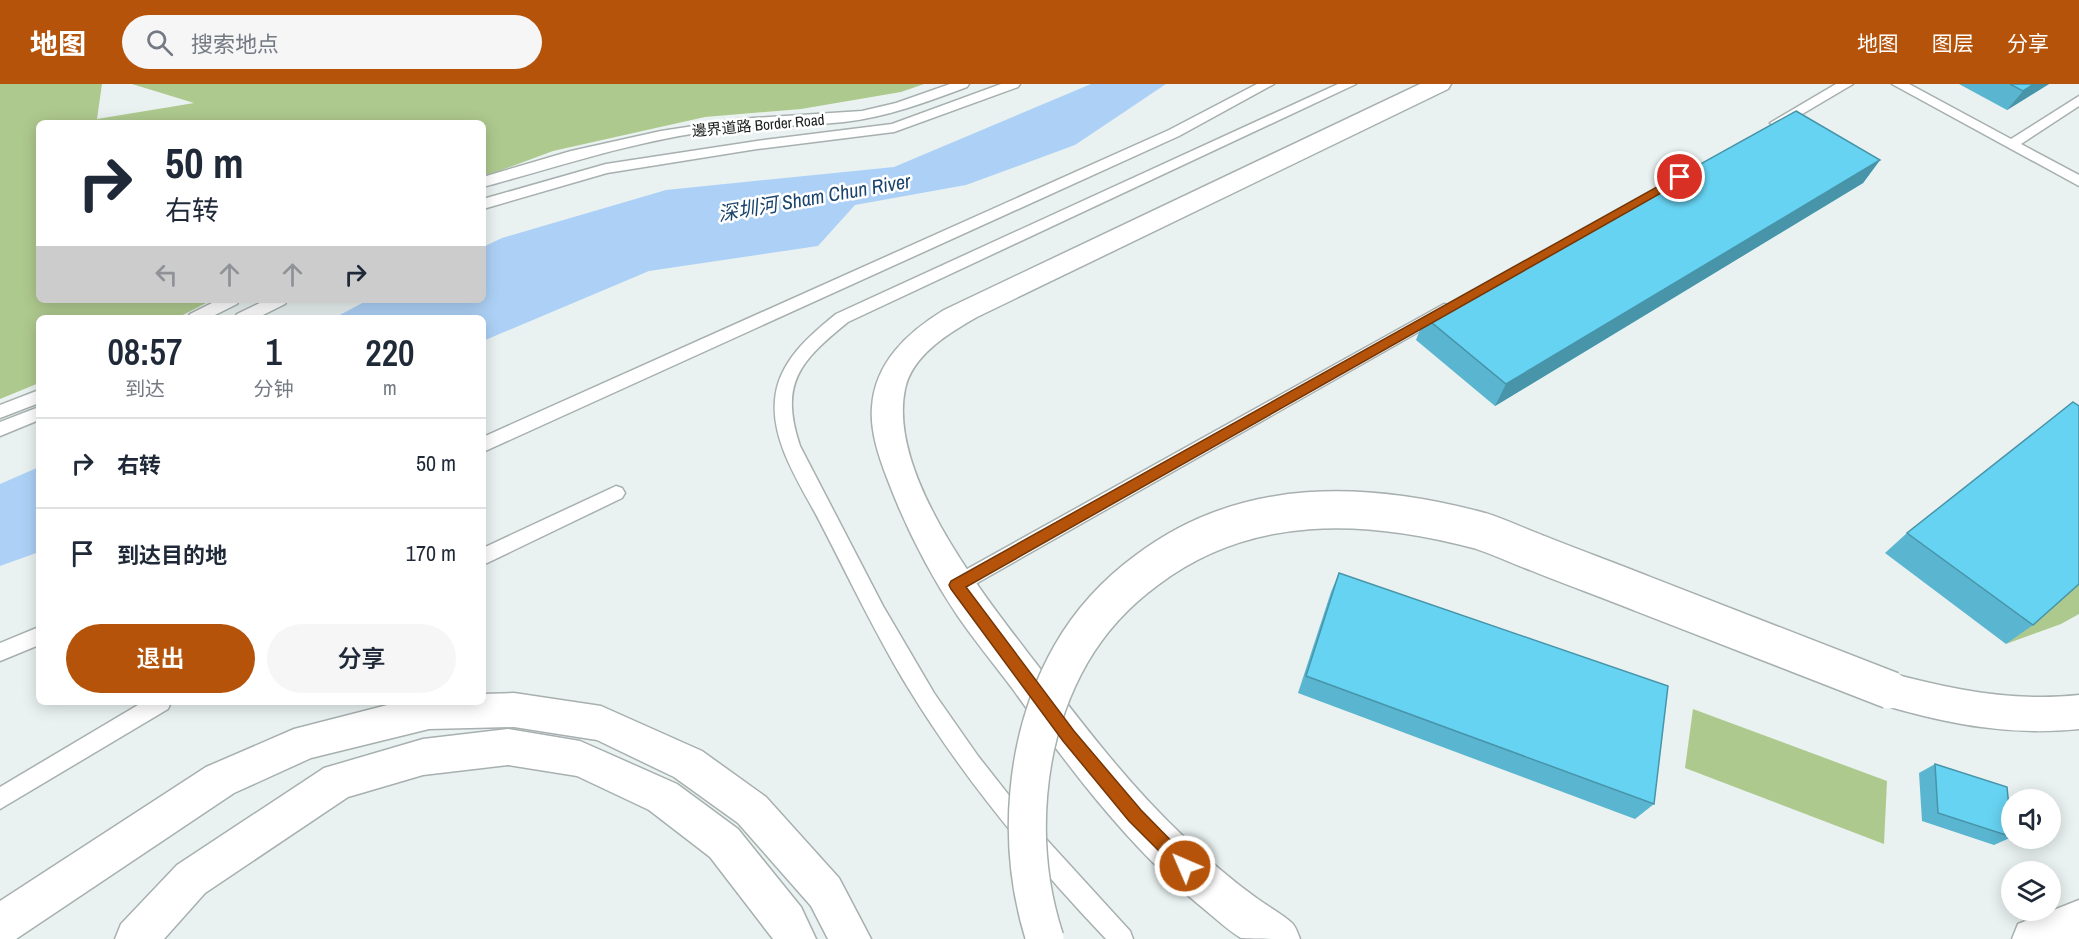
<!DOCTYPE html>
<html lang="zh">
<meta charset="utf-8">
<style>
body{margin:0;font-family:"Archivo Narrow","Noto Sans SC",sans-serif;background:#f6f6f7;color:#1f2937;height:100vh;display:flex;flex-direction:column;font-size:22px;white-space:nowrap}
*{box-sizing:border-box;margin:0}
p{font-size:20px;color:#747a83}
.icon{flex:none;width:33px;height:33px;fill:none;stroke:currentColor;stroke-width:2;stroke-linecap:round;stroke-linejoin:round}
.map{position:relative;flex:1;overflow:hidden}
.side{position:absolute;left:36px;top:231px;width:450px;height:390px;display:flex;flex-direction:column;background:#fff;border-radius:9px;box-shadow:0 3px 15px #0003}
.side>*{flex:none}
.top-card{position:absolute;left:36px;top:36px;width:450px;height:183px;border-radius:9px;box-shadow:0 3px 15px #0003;background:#fff;color:#1f2937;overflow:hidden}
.controls{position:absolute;left:2001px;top:705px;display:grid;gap:12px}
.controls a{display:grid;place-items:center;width:60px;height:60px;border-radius:50%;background:#fff;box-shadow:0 3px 15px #0003;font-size:30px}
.pin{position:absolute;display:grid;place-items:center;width:51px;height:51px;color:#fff;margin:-26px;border:3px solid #fff;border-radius:50%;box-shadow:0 2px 6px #0007}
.me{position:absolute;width:66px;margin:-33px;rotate:315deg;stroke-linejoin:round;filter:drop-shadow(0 0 4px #0008)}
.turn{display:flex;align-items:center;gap:21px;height:126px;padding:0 30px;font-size:27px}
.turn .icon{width:78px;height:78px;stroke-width:2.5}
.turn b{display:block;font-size:42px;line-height:51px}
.lanes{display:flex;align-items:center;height:57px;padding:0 30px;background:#0003;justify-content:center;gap:30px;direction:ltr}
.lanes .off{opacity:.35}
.eta{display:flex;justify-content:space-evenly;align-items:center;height:102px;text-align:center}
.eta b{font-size:36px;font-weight:600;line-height:42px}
.cta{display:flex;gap:12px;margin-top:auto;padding:12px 30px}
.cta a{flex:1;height:69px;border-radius:36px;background:#b45309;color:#fff;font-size:24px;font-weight:600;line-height:69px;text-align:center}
.cta a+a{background:#f6f6f7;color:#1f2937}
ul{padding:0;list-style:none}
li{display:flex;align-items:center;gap:18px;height:90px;padding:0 30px;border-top:2px solid #e0e1e3}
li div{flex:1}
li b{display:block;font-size:22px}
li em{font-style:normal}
header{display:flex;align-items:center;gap:36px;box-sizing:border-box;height:84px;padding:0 30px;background:#b45309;color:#fff}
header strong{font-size:28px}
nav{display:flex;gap:33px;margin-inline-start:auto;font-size:21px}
.search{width:420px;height:54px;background:#f6f6f7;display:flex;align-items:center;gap:15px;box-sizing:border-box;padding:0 21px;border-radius:33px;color:#747a83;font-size:22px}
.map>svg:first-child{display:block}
.green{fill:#aec98e}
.water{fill:#add1f6}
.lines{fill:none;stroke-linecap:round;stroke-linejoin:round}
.lane-casing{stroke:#a7b0af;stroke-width:3}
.primary-casing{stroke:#a7b0af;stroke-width:3}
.highway-casing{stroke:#a7b0af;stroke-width:3}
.lane{fill:#fff;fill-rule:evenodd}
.primary{fill:#fff;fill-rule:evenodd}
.highway{fill:#fff;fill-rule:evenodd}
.highway-bridge-casing{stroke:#a7b0af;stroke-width:40;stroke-linecap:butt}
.highway-bridge{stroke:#fff;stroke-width:37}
.wall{fill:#59b5d0}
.shaded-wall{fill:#4894a9}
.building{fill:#67d3f2;stroke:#4894a9;stroke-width:1.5}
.route{fill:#b45309;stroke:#753606;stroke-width:1.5}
.labels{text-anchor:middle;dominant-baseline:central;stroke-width:5;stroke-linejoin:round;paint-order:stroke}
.far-street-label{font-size:15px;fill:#191c1c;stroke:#fff}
.water-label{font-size:20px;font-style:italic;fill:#1a446c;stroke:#fff}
</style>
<header>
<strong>地图</strong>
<div class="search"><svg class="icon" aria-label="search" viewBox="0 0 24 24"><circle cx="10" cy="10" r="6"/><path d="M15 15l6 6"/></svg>搜索地点</div>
<nav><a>地图</a><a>图层</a><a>分享</a></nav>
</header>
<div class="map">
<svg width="2079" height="855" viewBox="0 0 2079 855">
<rect width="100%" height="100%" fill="#e9f2f1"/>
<g class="green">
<path d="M0 0H102L97 35 194 19 132 0H924L901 8 801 25 705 33 553 67 483 93V39H39V216H212L177 234H39V299L0 315Z"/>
<path d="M2079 495V530L2061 540 2006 560Z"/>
<path d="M1693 625 1887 697 1884 760 1685 684Z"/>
</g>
<g class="water">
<path d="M1091 0H1166L1075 61 966 101 855 121 818 162 649 187 483 257V234H334L368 216H483V163L502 154 666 106 894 83Z"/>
<path d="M39 383V468L0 482V400Z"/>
</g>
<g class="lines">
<g class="lane-casing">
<g id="lane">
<path d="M950 0H969L967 3C927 18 887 33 844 38 798 43 751 41 704 48 628 59 557 83 483 103V93L571 67 661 47 739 35 862 27 896 19Z"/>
<path d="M1001 0H1020L1018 3 894 48 757 65 607 89 483 125V115L606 80 757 57 892 40Z"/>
<path d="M1257 0H1274L1179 52 483 368V353L1169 46Z"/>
<path d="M1338 0H1356L848 238C800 277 779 299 800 362L883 522 934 609 978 672 1026 733 1130 847 1133 855H1106C1032 777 963 694 907 602 876 551 850 496 822 442 803 404 771 360 775 316 778 278 809 252 836 230Z"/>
<path d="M1836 0H1853L1782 42 1777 43 1770 39Z"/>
<path d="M1892 0H1909L2011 55 2079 12V22L2021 60 2079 91V102Z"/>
<path d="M218 216H239L237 220 209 234H188L190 230Z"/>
<path d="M266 216H287L285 220 257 234H235L237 230Z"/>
<path d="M1444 220 1450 222 1452 226 1450 230 963 507 956 509 949 507 947 501 949 495Z"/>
<path d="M39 306V319L0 334V321Z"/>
<path d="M39 323V336L0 352V338Z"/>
<path d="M616 402 622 404 625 409 622 414 483 481V464Z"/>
<path d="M39 543V561L0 577V559Z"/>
<path d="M143 618H171L168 625 0 725V703Z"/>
</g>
</g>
<g class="primary-casing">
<g id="primary">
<path d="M514 609 601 622 702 667 766 713 839 794 871 855H828L811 822 738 739 674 693 597 656 514 643 429 645 311 674 234 709 16 855H0V817L206 683 294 645 399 618H483V610Z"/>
<path d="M508 645 580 657 677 700 738 745 801 823 816 855H773L710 773 649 726 577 692 508 681 423 691 348 713 205 809 164 855H115L121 840 177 781 324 684 423 655Z"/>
</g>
</g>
<g class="highway-casing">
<g id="highway">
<path d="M1420 0H1451L1448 5 977 233C949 249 912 271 905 305 887 391 986 514 1035 578 1081 638 1127 699 1182 751 1205 773 1229 794 1255 813 1267 822 1281 829 1292 839 1296 843 1298 850 1300 855 1287 855 1251 855 1241 854 1226 845 1212 831 1198 820 1125 759 1067 681 1012 604 994 580 974 556 957 531 929 489 905 442 887 394 879 373 870 347 872 323 875 278 908 248 944 226Z"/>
<path d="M1890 589C1953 606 2014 618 2079 611V645C2013 652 1953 641 1890 623L1877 618 1872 606 1877 594Z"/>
<path d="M2079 816V855H2012L2018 840Z"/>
</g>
</g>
<use href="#lane" class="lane"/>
<use href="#primary" class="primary"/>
<use href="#highway" class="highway"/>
<g class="highway-bridge-casing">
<path id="highway-bridge" d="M1045 855C1015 763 1023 654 1071 570 1090 537 1117 508 1147 486 1246 411 1366 416 1481 447 1500 453 1518 462 1537 469 1572 483 1608 496 1643 510 1726 542 1808 574 1890 606"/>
</g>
<use href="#highway-bridge" class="highway-bridge"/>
</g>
<g class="wall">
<path d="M1959 0H2049L2007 26Z"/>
<path d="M1880 76 1863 99 1495 322 1416 256 1425 233Z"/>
<path d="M1907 449 2033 541 2006 560 1885 469Z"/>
<path d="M1339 489 1654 720 1635 735 1298 609 1331 508Z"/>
<path d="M1935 680 2012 753 1994 761 1922 737 1919 689Z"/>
</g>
<g class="shaded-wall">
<path d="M2034 0H2049L2007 26 2023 7Z"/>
<path d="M1880 76 1863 99 1495 322 1506 300Z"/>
</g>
<g class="building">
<path d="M2010 0H2034L2023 7Z"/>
<path d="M1796 27 1880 76 1506 300 1425 233Z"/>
<path d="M2073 318 2079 322V500L2033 541 1907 449Z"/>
<path d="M1339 489 1668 602 1654 720 1306 592Z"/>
<path d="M1935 680 2007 703 2012 753 1938 729Z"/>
</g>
<path class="route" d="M1680 90 1686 93 1684 96 966 503 1074 647 1141 726 1191 777 1194 782 1191 788 1185 791 1180 788 1129 737 1063 657 951 505 949 501 951 497Z"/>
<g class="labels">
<g class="far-street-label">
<text transform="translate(758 41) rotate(-5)">邊界道路 Border Road</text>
</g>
<g class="water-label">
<text transform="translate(814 113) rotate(-10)">深圳河 Sham Chun River</text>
</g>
</g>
</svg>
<div class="controls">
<a><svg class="icon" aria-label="sound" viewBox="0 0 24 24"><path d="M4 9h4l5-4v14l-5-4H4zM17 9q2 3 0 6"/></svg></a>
<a><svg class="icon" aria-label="layers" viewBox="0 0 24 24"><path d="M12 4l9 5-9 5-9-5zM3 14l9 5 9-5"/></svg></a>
</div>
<div class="pin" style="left:1680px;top:93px;background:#d93025"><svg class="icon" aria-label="arrive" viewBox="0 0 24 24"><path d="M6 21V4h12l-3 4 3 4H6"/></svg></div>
<svg class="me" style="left:1185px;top:782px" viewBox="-20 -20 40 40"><circle r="17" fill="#b45309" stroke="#fff" stroke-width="3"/><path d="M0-11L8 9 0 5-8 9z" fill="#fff"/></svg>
<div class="top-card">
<div class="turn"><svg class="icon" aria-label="right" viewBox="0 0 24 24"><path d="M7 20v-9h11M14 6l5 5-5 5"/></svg><div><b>50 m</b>右转</div></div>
<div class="lanes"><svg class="icon off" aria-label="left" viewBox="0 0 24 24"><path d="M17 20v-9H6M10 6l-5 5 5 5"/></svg><svg class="icon off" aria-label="ahead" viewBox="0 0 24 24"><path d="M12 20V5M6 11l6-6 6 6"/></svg><svg class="icon off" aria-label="ahead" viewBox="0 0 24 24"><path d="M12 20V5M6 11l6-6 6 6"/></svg><svg class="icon" aria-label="right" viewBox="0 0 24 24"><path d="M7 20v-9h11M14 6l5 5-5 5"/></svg></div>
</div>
<section class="side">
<div class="eta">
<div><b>08:57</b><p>到达</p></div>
<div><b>1</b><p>分钟</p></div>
<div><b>220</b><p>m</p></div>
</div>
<ul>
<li><svg class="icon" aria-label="right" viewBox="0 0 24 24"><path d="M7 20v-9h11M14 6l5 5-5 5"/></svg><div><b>右转</b></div><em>50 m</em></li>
<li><svg class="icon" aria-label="arrive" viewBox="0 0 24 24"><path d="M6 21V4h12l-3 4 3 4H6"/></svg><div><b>到达目的地</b></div><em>170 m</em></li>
</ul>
<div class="cta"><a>退出</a><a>分享</a></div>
</section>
</div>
